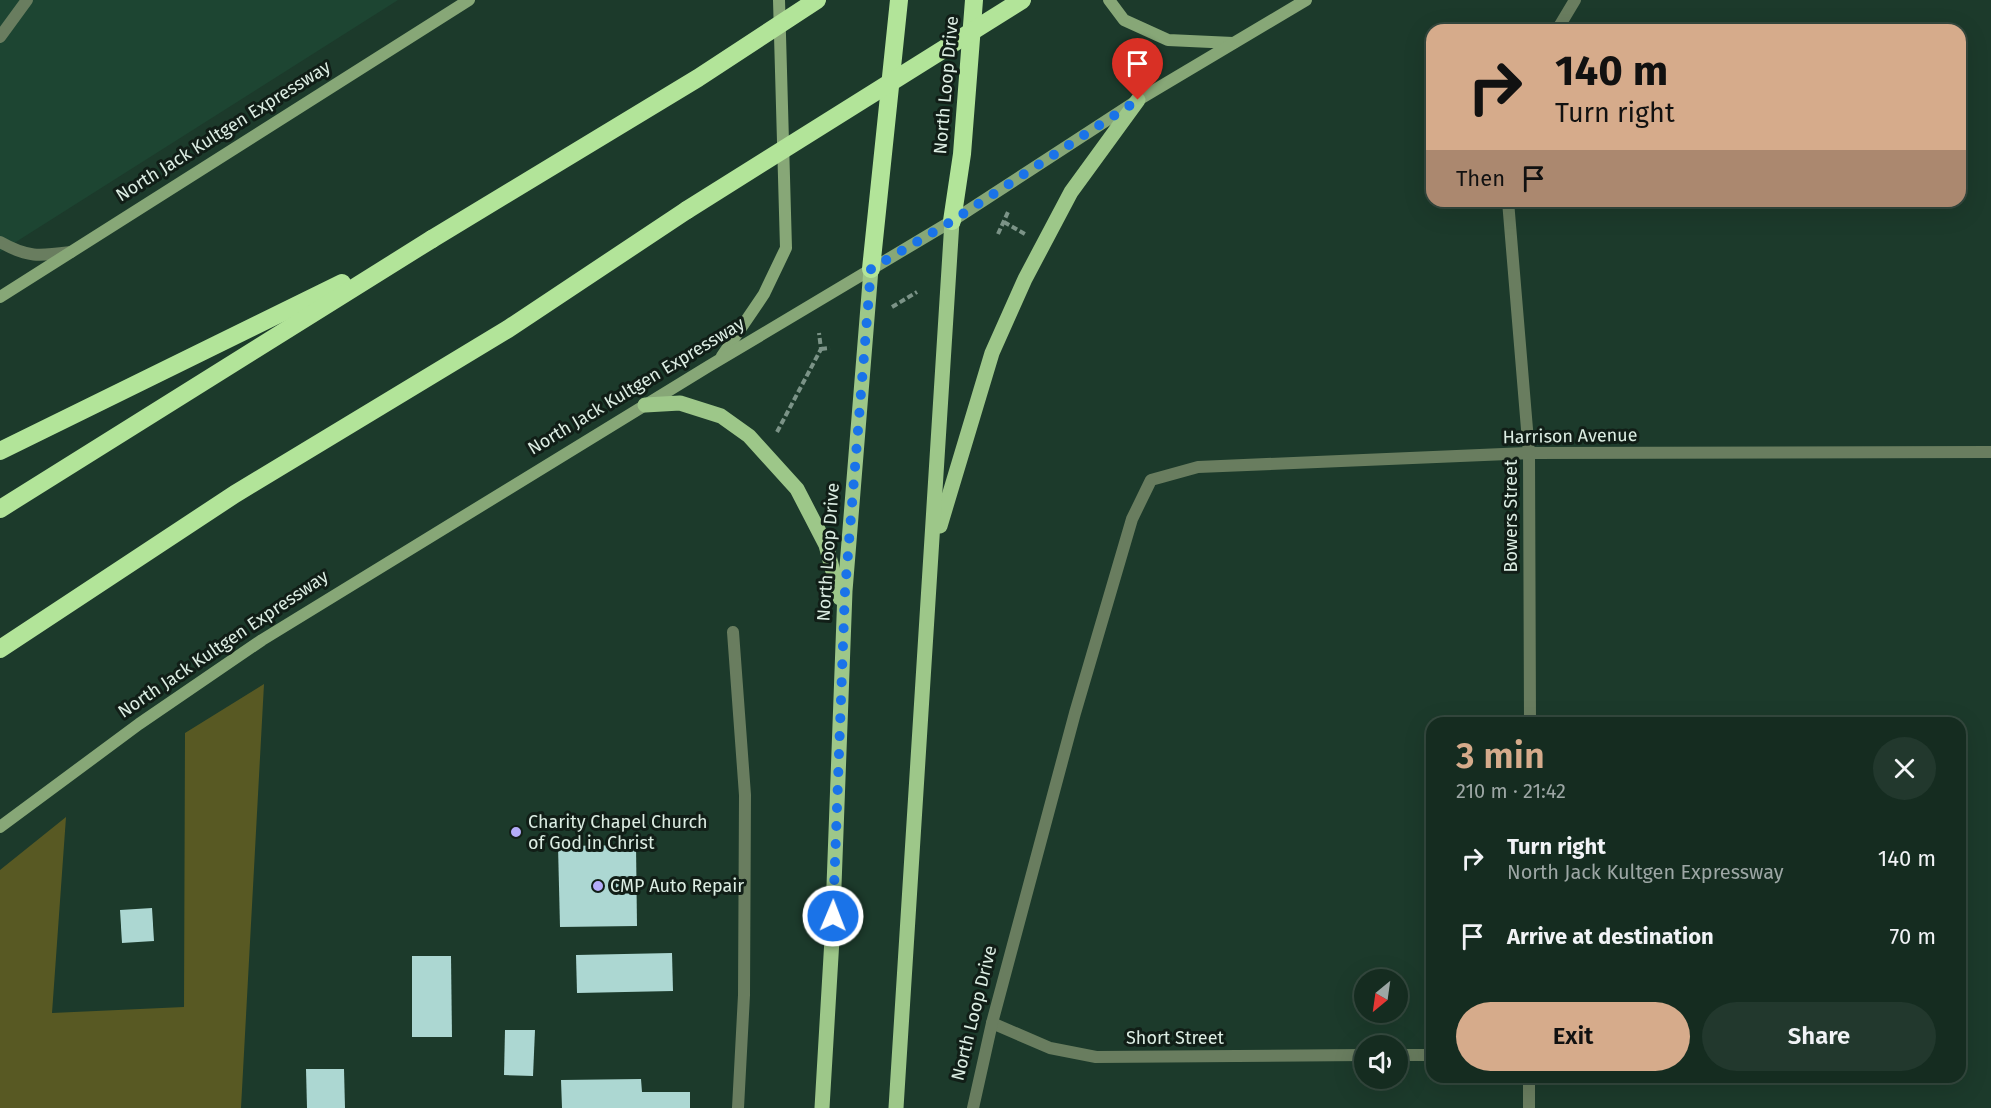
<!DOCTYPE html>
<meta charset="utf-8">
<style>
body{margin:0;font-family:"Fira Sans",sans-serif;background:#22382d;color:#f1f3f6;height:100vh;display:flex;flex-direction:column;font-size:22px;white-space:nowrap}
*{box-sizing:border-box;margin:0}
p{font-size:20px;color:#9da7a5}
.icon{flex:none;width:33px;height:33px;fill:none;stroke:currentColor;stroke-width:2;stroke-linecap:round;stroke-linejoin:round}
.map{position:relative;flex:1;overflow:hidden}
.details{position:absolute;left:1426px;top:717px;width:540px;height:366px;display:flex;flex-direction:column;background:#152c20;border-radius:18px;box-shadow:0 6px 24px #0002,0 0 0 2px #34483e}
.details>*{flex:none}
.hud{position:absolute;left:1426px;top:24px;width:540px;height:183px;border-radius:18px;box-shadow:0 6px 24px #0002,0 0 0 2px #34483e;background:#d6ab8b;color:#111;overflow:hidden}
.needle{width:39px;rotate:209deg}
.fabs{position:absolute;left:1354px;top:969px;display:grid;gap:12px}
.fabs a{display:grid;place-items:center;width:54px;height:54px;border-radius:50%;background:#152c20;box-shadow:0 6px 24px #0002,0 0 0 2px #34483e;font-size:30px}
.pin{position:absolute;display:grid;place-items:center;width:51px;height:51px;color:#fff;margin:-62px -26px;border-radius:50% 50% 50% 0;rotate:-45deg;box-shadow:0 0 6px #0007}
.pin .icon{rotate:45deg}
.me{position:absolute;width:66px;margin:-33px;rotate:1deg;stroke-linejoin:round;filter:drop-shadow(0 0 4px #0008)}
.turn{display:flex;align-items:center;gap:21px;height:126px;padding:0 30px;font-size:27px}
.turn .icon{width:78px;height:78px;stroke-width:2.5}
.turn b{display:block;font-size:42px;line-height:51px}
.then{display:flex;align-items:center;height:57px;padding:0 30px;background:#0003;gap:12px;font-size:22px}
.round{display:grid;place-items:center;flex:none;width:63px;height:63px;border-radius:32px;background:#22382d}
.summary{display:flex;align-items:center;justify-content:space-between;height:102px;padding:0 30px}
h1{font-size:36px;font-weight:600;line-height:45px;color:#d6ab8b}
.primary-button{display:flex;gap:12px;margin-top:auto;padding:12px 30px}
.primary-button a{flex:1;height:69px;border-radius:36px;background:#d6ab8b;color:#111;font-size:24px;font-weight:600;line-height:69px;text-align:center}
.primary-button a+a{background:#22382d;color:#f1f3f6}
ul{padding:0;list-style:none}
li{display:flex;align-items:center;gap:18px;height:78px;padding:0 30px}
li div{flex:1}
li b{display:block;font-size:22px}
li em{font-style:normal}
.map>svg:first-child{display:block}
.built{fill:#1d4532}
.green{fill:#585923}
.building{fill:#acd7d2}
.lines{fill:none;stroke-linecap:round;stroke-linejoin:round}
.path{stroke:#7b9387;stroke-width:4;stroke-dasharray:6 3;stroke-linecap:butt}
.lane{stroke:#697d5f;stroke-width:12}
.street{stroke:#697d5f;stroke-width:12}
.secondary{stroke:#87a777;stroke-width:12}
.primary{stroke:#9dc789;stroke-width:15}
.highway{stroke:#b2e499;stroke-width:18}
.highway-bridge{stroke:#b2e499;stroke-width:18}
.route{stroke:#1a73e8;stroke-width:10;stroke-dasharray:0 18}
.poi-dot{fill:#b4acf9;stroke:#111e17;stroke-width:2}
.labels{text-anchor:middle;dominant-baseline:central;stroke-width:6;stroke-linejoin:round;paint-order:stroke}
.street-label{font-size:18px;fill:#dcede3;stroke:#111e17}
.poi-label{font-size:18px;fill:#dcede3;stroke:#111e17;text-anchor:start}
</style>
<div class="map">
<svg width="1991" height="1108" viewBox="0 0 1991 1108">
<rect width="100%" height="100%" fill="#1c3a2b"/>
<path class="built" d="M0 0H398L0 252Z"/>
<path class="green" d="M264 684 241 1108H0V870L66 817 52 1013 184 1007 185 733Z"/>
<g class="building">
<path d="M636 845 637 926 560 927 558 846Z"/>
<path d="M152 908 154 941 122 943 120 910Z"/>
<path d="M672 953 673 991 577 993 576 955Z"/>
<path d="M412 956H451L452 1037H412Z"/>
<path d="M505 1030H535L533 1076 504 1075Z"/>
<path d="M306 1069H344L345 1108H307Z"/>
<path d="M641 1079 642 1092H690V1108H562L561 1080Z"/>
</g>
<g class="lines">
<g class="path">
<path d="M1004 222 1025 234"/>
<path d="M998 234 1008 212"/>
<path d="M892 307 917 292"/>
<path d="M821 349 830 348"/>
<path d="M777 432 821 349 819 333"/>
</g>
<g class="lane">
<path d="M0 37 27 0"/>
<path d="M0 242C28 258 40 256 71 252"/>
</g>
<g class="street">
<path d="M1557 30 1575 0"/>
<path d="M1508 201 1529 453 1530 723"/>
<path d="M733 632 745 795 744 995 738 1108"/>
<path d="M992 1023 1050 1048 1096 1057 1365 1055"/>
<path d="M1398 1055H1432"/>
<path d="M973 1108 992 1023 1075 713 1132 519 1151 480 1198 467 1529 453 1991 452"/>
<path d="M1529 1108V1077"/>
</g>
<g class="secondary">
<path d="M1109 0 1124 20 1168 40 1233 43"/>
<path d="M0 297 469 0"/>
<path d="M722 356 764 294 786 248 779 0"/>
<path d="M0 827 139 724 262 640 709 366 952 221 1138 100 1306 0"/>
</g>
<g class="primary">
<path d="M645 405 680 403 721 416 749 436 797 489 826 545 840 598"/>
<path d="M940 526 992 353 1025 279 1071 192 1138 100"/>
<path d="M822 1108 832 939 845 591 871 269"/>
<path d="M896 1108 952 221"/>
</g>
<g class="highway">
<path d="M952 221 962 154 974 0"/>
<path d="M871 269 899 0"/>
<path d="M0 451 342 283"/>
<path d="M0 509 432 239"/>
<path d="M0 649 235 494 508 329 687 210"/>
</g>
<g class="highway-bridge">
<path d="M687 210 1022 0"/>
<path d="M432 239 698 78 817 0"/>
</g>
</g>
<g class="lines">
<path class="route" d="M833 916 845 591 871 269 952 221 1138 100"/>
</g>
<g class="poi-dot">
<circle cx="516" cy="832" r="6"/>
<circle cx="598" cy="886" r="6"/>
</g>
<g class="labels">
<g class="street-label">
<text transform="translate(946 85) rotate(-85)">North Loop Drive</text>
<text transform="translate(223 131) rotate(-32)">North Jack Kultgen Expressway</text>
<text transform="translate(636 386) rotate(-31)">North Jack Kultgen Expressway</text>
<text transform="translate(1570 436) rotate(-1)">Harrison Avenue</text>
<text transform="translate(1511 516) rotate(-90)">Bowers Street</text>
<text transform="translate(828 552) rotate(-86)">North Loop Drive</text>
<text transform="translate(223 644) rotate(-34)">North Jack Kultgen Expressway</text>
<text transform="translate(974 1013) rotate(-76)">North Loop Drive</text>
<text x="1175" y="1038">Short Street</text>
</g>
<g class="poi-label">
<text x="528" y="822">Charity Chapel Church<tspan x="528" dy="21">of God in Christ</tspan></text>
<text x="610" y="886">CMP Auto Repair</text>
</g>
</g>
</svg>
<div class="fabs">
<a><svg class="needle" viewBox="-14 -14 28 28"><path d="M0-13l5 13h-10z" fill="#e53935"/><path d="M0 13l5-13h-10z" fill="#9da7a5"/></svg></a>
<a><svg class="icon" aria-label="sound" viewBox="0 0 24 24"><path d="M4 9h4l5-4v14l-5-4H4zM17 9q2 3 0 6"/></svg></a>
</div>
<div class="pin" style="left:1138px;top:100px;background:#d93025"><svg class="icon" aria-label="arrive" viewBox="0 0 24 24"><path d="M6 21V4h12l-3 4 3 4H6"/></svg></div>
<svg class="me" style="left:833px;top:916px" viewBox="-20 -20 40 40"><circle r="17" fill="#1a73e8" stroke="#fff" stroke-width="3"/><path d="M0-11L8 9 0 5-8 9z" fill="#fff"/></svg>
<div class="hud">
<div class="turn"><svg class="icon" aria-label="right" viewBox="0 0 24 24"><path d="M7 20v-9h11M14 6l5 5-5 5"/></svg><div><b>140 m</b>Turn right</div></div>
<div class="then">Then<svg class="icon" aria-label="arrive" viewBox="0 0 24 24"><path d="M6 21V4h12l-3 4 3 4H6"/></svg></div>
</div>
<section class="details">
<div class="summary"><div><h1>3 min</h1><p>210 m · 21:42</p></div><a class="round"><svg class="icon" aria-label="close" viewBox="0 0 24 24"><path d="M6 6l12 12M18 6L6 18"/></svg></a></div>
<ul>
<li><svg class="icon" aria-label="right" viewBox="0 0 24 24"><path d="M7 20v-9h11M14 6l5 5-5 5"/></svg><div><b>Turn right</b><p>North Jack Kultgen Expressway</p></div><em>140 m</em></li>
<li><svg class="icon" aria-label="arrive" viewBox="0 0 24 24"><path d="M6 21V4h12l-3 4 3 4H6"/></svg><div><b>Arrive at destination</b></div><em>70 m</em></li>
</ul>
<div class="primary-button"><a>Exit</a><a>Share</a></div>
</section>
</div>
